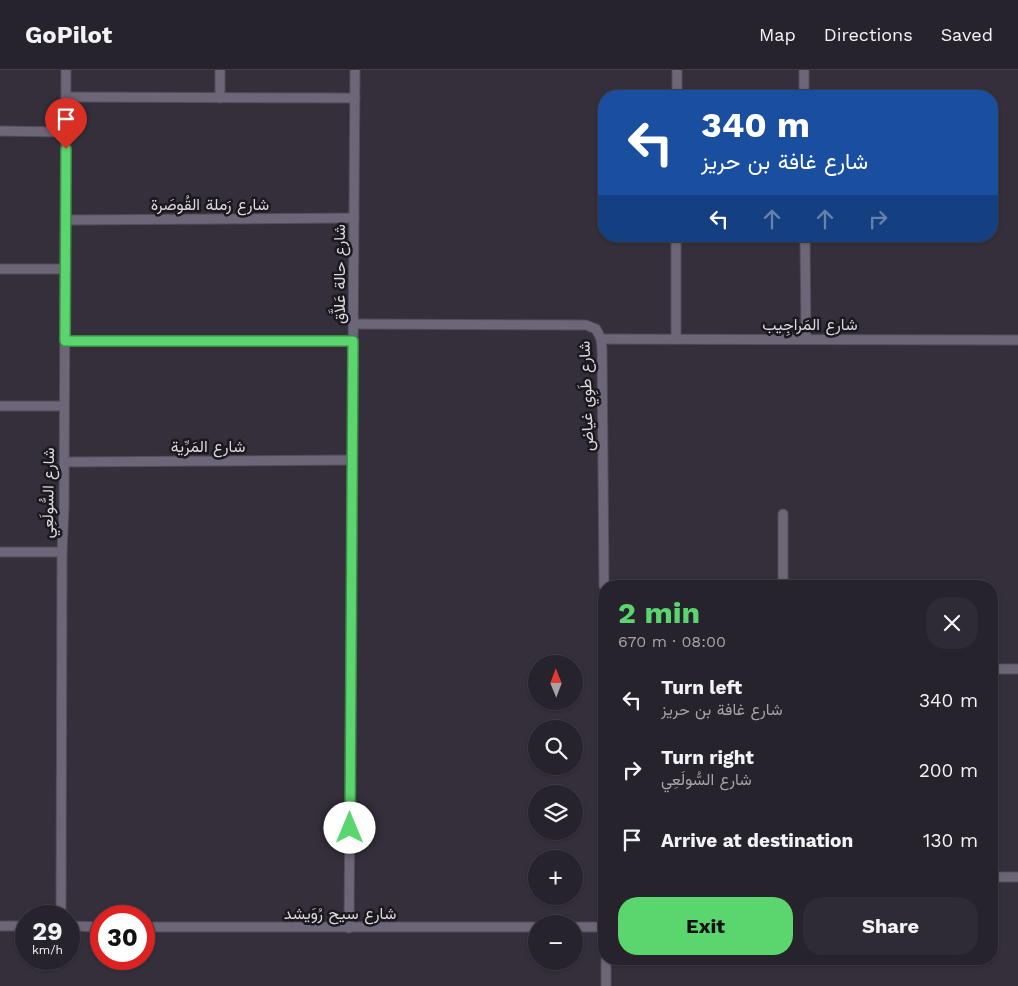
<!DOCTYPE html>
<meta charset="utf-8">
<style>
body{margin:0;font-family:"Work Sans",Vazirmatn,sans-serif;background:#2f2b34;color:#f1f3f6;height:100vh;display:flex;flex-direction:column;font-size:19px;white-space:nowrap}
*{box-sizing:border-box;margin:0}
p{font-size:16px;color:#a4a4a9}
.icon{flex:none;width:28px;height:28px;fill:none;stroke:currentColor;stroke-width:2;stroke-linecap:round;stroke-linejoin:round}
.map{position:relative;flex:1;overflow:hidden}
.details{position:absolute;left:598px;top:510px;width:400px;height:385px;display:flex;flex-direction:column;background:#27232c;border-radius:20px;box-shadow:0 1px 4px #0004,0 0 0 1px #434048}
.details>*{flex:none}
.hud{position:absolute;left:598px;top:20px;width:400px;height:152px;border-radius:20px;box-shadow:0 1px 4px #0004,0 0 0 1px #434048;background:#1a4fa0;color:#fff;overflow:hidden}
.needle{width:32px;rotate:359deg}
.controls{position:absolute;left:528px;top:585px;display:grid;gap:10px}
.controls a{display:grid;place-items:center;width:55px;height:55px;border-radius:50%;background:#27232c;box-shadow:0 1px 4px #0004,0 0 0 1px #434048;font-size:25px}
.speed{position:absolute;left:15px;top:835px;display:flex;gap:10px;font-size:25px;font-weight:700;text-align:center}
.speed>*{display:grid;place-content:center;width:65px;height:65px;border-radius:50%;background:#27232c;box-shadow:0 1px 4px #0004,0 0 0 1px #434048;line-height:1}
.speed small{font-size:12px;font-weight:400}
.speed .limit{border:8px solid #d22;background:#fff;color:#111}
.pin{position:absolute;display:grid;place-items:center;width:42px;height:42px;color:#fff;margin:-51px -21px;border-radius:50% 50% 50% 0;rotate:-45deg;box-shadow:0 0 5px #0007}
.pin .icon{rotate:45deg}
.me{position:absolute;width:55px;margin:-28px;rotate:0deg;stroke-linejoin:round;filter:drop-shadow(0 0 4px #0008)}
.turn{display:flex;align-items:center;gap:18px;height:105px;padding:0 20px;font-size:22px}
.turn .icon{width:65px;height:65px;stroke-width:2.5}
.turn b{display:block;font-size:35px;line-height:42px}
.lanes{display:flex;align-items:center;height:48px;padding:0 20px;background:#0003;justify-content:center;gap:25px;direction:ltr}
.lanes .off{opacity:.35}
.round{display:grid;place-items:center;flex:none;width:52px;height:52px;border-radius:20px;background:#2f2b34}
.head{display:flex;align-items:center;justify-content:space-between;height:85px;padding:0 20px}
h1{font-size:30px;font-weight:700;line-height:38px;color:#5bd56e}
.button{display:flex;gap:10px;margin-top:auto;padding:10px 20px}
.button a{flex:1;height:58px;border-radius:20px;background:#5bd56e;color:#111;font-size:20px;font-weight:700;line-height:58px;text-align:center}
.button a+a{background:#2f2b34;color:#f1f3f6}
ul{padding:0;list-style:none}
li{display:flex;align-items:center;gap:15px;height:70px;padding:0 20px}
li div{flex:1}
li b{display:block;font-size:19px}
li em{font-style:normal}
header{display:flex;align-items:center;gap:30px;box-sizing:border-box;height:70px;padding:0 25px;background:#27232c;border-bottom:1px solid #434048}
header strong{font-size:24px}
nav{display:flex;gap:28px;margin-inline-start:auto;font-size:18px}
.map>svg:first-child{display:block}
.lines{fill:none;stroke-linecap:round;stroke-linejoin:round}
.minor-casing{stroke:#524d59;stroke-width:11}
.minor{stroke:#6d6678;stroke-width:9}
.route-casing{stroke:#3b8a48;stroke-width:12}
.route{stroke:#5bd56e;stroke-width:9}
.labels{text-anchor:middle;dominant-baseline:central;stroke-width:5;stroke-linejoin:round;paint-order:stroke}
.street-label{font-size:16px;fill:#dbd8e0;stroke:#1b191e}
</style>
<header>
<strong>GoPilot</strong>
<nav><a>Map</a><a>Directions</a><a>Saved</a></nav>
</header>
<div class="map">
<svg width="1018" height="916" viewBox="0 0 1018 916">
<rect width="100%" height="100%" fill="#342f3b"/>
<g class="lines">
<g class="minor-casing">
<g id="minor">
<path d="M804 0V26"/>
<path d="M677 26V0"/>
<path d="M66 27 355 28"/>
<path d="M220 28V0"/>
<path d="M0 61 66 62"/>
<path d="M66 150 354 148"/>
<path d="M805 166 806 269"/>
<path d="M0 199H65"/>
<path d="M353 254 586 255 596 259 601 269 602 280 604 516"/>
<path d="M601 269 1018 270"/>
<path d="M676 269V166"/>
<path d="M65 271H353"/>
<path d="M0 336H64"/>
<path d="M64 392 352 390"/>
<path d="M783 444V516"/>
<path d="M0 482H62"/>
<path d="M991 599H1018"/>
<path d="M991 807H1018"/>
<path d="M992 807V599"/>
<path d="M61 846 62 482 64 437 66 0"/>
<path d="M0 856H26"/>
<path d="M69 856 101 857"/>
<path d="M144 857H536"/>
<path d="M574 857H604"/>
<path d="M349 858 355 0"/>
<path d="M606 916V889"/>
</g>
</g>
<use href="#minor" class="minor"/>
</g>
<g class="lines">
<g class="route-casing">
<path id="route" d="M66 79 65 271H353L350 758"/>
</g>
<use href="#route" class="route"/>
</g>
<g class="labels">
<g class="street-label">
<text x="210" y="134">شارع رَملة القُوصَرة</text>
<text transform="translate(339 204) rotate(-90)">شارع حالة عَلاَّق</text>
<text x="810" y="254">شارع المَراجِيب</text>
<text transform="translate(586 326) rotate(-92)">شارع طَوِي غياض</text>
<text x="208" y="376">شارع المَرِّية</text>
<text transform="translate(48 423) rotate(-89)">شارع السُّولَعِي</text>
<text x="340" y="843">شارع سيح رُوَيشد</text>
</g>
</g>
</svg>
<div class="controls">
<a><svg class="needle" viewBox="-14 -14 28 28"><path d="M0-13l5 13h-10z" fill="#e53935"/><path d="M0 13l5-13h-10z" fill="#a4a4a9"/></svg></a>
<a><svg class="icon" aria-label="search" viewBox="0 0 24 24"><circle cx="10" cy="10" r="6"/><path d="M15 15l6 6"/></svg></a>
<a><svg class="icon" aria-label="layers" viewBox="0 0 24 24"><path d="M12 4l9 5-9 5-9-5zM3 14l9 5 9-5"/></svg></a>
<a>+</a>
<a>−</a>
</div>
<div class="speed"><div>29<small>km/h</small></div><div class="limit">30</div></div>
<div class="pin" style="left:66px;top:79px;background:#d93025"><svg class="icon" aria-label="arrive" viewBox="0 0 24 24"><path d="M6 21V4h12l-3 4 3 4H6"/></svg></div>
<svg class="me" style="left:350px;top:758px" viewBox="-20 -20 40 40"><circle r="19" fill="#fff"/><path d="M0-13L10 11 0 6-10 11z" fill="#5bd56e"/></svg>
<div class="hud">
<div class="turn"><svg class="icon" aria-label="left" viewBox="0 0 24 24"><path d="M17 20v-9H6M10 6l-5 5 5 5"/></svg><div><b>340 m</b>شارع غافة بن حريز</div></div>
<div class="lanes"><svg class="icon" aria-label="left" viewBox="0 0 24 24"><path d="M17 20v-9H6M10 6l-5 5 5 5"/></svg><svg class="icon off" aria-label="ahead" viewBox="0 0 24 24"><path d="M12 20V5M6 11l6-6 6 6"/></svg><svg class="icon off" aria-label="ahead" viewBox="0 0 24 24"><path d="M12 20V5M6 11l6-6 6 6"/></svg><svg class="icon off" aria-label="right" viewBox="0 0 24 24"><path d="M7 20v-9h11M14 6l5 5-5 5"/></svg></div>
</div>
<section class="details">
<div class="head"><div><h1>2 min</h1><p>670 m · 08:00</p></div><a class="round"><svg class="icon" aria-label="close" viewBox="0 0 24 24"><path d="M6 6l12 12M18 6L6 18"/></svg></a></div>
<ul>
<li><svg class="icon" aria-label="left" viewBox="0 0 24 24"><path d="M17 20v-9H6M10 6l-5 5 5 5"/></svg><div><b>Turn left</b><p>شارع غافة بن حريز</p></div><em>340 m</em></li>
<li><svg class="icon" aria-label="right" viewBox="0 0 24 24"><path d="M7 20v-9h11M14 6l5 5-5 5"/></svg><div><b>Turn right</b><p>شارع السُّولَعِي</p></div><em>200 m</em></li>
<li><svg class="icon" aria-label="arrive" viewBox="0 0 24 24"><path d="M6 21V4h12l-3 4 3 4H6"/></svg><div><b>Arrive at destination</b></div><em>130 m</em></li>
</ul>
<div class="button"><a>Exit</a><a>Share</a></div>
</section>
</div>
